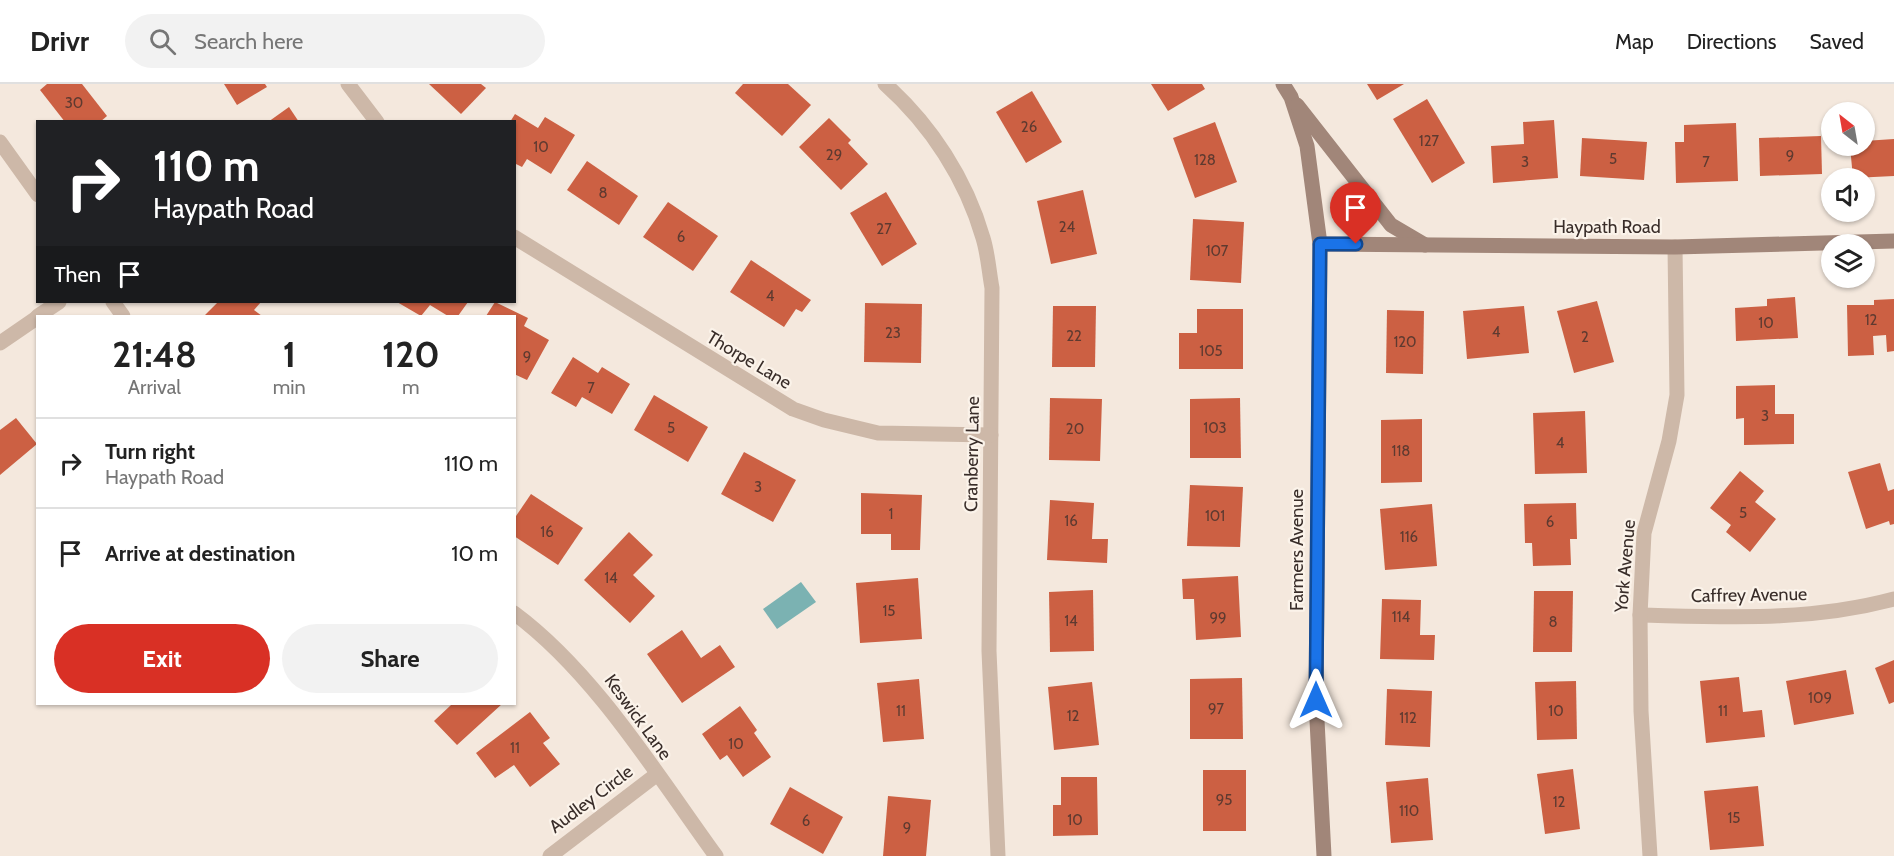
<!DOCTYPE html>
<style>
body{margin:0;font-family:Cabin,sans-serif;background:#f2f2f2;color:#222;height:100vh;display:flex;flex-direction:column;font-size:22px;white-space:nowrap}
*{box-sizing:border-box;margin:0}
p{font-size:20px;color:#767676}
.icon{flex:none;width:33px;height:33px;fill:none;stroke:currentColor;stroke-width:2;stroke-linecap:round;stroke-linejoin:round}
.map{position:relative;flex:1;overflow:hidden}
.side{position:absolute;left:36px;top:231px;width:480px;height:390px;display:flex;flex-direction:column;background:#fff;border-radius:0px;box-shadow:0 2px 4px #0004}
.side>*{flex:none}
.banner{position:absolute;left:36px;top:36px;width:480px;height:183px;border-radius:0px;box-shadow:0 2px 4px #0004;background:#202124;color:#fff;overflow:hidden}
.needle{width:39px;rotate:329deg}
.buttons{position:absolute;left:1821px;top:18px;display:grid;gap:12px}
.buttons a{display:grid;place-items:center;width:54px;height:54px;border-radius:50%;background:#fff;box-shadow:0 2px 4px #0004;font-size:30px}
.pin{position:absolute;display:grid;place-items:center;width:51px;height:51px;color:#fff;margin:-62px -26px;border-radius:50% 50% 50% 0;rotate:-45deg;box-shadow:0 0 6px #0007}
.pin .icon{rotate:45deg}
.me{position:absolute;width:66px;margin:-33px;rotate:0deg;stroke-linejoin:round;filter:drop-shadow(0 0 4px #0008)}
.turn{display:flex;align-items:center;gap:21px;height:126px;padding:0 18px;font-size:27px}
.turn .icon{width:78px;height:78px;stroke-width:2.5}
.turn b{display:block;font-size:42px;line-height:51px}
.then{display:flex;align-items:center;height:57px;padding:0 18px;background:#0003;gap:12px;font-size:22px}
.eta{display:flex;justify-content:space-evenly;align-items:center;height:102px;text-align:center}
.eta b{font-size:36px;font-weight:700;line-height:42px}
.primary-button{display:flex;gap:12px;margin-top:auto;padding:12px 18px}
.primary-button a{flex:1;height:69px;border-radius:36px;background:#d93025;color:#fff;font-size:24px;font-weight:700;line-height:69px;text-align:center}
.primary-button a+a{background:#f2f2f2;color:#222}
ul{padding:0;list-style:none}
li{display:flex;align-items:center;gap:18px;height:90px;padding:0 18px;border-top:2px solid #e0e0e0}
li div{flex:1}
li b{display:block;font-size:22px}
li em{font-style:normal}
header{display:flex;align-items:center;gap:36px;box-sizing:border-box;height:84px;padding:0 30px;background:#fff;border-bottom:2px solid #e0e0e0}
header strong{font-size:28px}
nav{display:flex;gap:33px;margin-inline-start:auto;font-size:21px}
.search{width:420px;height:54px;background:#f2f2f2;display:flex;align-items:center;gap:15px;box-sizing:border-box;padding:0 21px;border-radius:33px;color:#767676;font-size:22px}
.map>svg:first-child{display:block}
.water{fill:#7bb2b2}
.building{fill:#cc6043}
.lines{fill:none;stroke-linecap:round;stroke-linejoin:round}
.street{stroke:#cdb8a8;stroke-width:15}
.secondary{stroke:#a18679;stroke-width:15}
.route-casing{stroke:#114b97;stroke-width:15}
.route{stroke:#1a73e8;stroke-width:10}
.labels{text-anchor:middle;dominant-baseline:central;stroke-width:4.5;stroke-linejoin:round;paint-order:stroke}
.number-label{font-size:15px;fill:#5e3a30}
.street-label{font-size:18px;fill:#392d29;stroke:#fbf3ea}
</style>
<header>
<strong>Drivr</strong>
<div class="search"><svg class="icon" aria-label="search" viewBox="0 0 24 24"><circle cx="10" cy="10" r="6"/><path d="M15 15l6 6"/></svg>Search here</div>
<nav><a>Map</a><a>Directions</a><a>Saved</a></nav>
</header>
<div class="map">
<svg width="1894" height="772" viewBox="0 0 1894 772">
<rect width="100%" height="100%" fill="#f4e8dd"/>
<path class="water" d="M801 498 816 518 777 545 763 525Z"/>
<g class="building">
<path d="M47 0H82L107 32 100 38H65L40 6Z"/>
<path d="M224 0H265L267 3 237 21Z"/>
<path d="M429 0H481L486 4 461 30Z"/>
<path d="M743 0H788L811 21 782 52 735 9Z"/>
<path d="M1151 0H1202L1205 5 1168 27Z"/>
<path d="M1367 0H1404L1377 16Z"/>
<path d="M1032 7 1062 58 1026 79 996 28Z"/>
<path d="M1427 15 1465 79 1432 99 1393 35Z"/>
<path d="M289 23 299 38H268Z"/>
<path d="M515 30 538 44 545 33 575 51 551 90 527 75 522 83 514 79V38H510Z"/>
<path d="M829 34 851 56 848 59 868 80 841 106 799 63Z"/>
<path d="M1554 36 1558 94 1493 99 1491 62 1524 60 1523 38Z"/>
<path d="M1215 38 1237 98 1195 114 1173 54Z"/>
<path d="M1736 39 1738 97 1676 99 1675 58H1684V41Z"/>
<path d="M1821 52 1822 90 1760 92 1759 54Z"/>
<path d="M1582 54 1647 58 1644 96 1580 92Z"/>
<path d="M1894 55V92L1853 94 1850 62H1864V57Z"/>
<path d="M587 77 638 112 619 141 567 106Z"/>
<path d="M1083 106 1097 170 1051 180 1037 117Z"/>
<path d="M886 108 917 160 882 182 850 129Z"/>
<path d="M668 118 718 152 693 187 643 153Z"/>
<path d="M1193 135 1244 138 1241 199 1190 196Z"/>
<path d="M751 176 811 216 802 228 796 225 784 243 730 208Z"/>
<path d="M1795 213 1798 254 1736 257 1735 224 1767 222V215Z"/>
<path d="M1894 215V267L1887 268 1886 251 1873 252 1874 271 1848 272 1847 221H1874V216Z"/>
<path d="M1597 217 1614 278 1574 289 1557 227Z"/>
<path d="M218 218H261L254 226 262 232H204Z"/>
<path d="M397 218H468L458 232H448L430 221 421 232Z"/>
<path d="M495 218 528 234 524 242 549 256 527 296 514 290V232H486Z"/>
<path d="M865 219 922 220 921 279 864 278Z"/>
<path d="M1053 222H1096L1095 283H1052Z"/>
<path d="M1524 222 1529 269 1467 275 1463 227Z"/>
<path d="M1197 225H1243V285H1179V249H1197Z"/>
<path d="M1387 226 1424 227 1423 290 1386 289Z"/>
<path d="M573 273 598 289 602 283 630 300 612 330 582 313 576 323 551 309Z"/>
<path d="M1775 301V330H1794V360L1744 361V334L1736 335V302Z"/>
<path d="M654 311 708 343 688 378 634 346Z"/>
<path d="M1050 314 1102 315 1100 377 1049 376Z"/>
<path d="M1240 314 1241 374H1190V315Z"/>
<path d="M1585 327 1587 389 1535 390 1533 329Z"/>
<path d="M16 334 37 360 0 391V346Z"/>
<path d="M1422 335V398L1381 399V336Z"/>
<path d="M744 368 796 396 773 438 721 410Z"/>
<path d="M1880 379 1888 407 1894 405V440L1890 441 1889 437 1866 445 1848 388Z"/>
<path d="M1740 387 1764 407 1755 418 1776 435 1750 468 1726 448 1731 441 1710 424Z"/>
<path d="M1190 401 1243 403 1240 463 1187 462Z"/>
<path d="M861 409 922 411 920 466H891V450H861Z"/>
<path d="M531 410 583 444 558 481 514 452V435Z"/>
<path d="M1050 416 1094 419 1092 455H1108L1107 479 1047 476Z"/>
<path d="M1576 419 1577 455H1570L1571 481 1533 482 1532 459H1525L1524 420Z"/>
<path d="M1432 420 1437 482 1385 486 1380 425Z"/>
<path d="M629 448 653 471 633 491 655 512 630 539 584 496Z"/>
<path d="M1238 492 1241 553 1196 556 1194 515H1183L1182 495Z"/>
<path d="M918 494 922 555 860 559 856 499Z"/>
<path d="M1093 506 1094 567 1050 568 1049 508Z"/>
<path d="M1534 507H1573L1572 568H1533Z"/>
<path d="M1382 515 1421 516 1420 551H1435L1434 576 1380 575Z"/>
<path d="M682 546 701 574 720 561 735 583 682 619 647 570Z"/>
<path d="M1894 576V618L1889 620 1875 584Z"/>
<path d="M1846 586 1854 630 1794 641 1786 597Z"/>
<path d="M1739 593 1743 628 1762 626 1765 653 1706 659 1700 597Z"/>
<path d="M1242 594 1243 655H1190V595Z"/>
<path d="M919 595 924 655 883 658 877 599Z"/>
<path d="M1576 597 1577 655 1537 656 1535 598Z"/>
<path d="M1092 598 1099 661 1054 666 1048 603Z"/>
<path d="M1387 605 1432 607 1430 663 1385 661Z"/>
<path d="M450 620H502L457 661 434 637 451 621Z"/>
<path d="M740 622 757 646 754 649 771 673 743 693 727 671 720 676 702 650Z"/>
<path d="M530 628 550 654 543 659 560 680 530 703 514 681 495 694 476 669Z"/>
<path d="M1573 685 1580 745 1545 750 1537 690Z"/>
<rect x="1203" y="686" width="43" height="61"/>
<path d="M1061 693H1097L1098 751 1053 752V721H1061Z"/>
<path d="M1428 694 1433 756 1391 759 1386 698Z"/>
<path d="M1758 702 1764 762 1710 766 1704 707Z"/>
<path d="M790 703 843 733 823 770 770 740Z"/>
<path d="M888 712 931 716 926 772H883Z"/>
</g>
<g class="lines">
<g class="street">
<path d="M348 0 377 38"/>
<path d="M885 0C931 41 966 95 983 154 988 170 989 188 992 204L989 567 998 772"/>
<path d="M0 58 38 111"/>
<path d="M514 153 793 325 824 336 878 349 991 351"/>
<path d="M113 218 123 232"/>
<path d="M38 232 59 218"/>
<path d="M0 259 38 233"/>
<path d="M514 529C595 589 657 691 716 772"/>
<path d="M1640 531C1727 533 1808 538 1894 515"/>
<path d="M550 772 656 691"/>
<path d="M1650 772 1641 627 1640 531 1644 449 1669 357 1677 311 1675 163"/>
</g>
<g class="secondary">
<path d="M1283 0 1291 13 1307 62 1320 160 1316 617 1324 772"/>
<path d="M1297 21 1391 141 1425 161"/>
<path d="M1320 160 1675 163 1894 157"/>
</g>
</g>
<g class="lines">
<g class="route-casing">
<path id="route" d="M1316 616 1320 160H1356"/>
</g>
<use href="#route" class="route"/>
</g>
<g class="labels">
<g class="number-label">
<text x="74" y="19">30</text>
<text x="1029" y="43">26</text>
<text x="1429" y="57">127</text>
<text x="541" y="63">10</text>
<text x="834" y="71">29</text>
<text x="1790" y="72">9</text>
<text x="1613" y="75">5</text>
<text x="1205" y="76">128</text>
<text x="1525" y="78">3</text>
<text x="1706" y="78">7</text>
<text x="603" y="109">8</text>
<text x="1067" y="143">24</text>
<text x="884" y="145">27</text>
<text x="681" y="153">6</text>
<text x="1217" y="167">107</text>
<text x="770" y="212">4</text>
<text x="1871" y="236">12</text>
<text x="1766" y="239">10</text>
<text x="1496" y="248">4</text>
<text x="893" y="249">23</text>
<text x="1074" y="252">22</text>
<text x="1585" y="253">2</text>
<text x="1405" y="258">120</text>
<text x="1211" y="267">105</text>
<text x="527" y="273">9</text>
<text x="591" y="304">7</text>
<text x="1765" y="332">3</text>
<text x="671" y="344">5</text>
<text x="1215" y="344">103</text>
<text x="1075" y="345">20</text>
<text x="1560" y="359">4</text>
<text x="1401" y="367">118</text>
<text x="758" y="403">3</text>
<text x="1743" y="429">5</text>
<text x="891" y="430">1</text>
<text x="1215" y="432">101</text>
<text x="1071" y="437">16</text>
<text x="1550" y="438">6</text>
<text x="547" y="448">16</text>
<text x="1409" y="453">116</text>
<text x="611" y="494">14</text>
<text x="889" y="527">15</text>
<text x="1401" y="533">114</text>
<text x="1218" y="534">99</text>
<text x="1071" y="537">14</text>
<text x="1553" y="538">8</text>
<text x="1820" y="614">109</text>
<text x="1216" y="625">97</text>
<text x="901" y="627">11</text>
<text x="1556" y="627">10</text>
<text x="1723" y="627">11</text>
<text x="1073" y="632">12</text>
<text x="1408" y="634">112</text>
<text x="736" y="660">10</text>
<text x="515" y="664">11</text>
<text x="1224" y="716">95</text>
<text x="1559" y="718">12</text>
<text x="1409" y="727">110</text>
<text x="1734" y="734">15</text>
<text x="1075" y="736">10</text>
<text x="806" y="737">6</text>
<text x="907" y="744">9</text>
</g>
<g class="street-label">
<text x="1607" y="143">Haypath Road</text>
<text transform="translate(749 276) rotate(31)">Thorpe Lane</text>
<text transform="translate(972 370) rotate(-89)">Cranberry Lane</text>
<text transform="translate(1297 466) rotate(-90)">Farmers Avenue</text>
<text transform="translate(1625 482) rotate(-85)">York Avenue</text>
<text transform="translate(1749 511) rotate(-1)">Caffrey Avenue</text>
<text transform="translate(638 633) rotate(54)">Keswick Lane</text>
<text transform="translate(591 715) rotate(-37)">Audley Circle</text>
</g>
</g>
</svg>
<div class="buttons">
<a><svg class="needle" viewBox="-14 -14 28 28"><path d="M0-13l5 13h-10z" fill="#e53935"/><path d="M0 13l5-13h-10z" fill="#767676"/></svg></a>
<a><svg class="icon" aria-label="sound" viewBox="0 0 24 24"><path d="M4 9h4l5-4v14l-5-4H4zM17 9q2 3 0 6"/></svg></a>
<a><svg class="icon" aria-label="layers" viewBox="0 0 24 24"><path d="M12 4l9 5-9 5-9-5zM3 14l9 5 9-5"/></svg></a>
</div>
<div class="pin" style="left:1356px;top:160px;background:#d93025"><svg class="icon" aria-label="arrive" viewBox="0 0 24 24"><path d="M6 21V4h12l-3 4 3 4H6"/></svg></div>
<svg class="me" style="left:1316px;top:616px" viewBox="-20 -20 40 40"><path d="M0-17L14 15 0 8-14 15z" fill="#1a73e8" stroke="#fff" stroke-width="4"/></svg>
<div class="banner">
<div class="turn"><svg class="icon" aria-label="right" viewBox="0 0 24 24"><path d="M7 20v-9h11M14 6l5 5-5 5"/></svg><div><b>110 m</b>Haypath Road</div></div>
<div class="then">Then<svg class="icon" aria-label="arrive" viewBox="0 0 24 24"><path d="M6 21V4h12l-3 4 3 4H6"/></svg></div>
</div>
<section class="side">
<div class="eta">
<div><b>21:48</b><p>Arrival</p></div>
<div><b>1</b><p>min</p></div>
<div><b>120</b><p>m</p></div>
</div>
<ul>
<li><svg class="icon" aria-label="right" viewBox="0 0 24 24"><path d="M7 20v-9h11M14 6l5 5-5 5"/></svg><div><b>Turn right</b><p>Haypath Road</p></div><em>110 m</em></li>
<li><svg class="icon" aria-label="arrive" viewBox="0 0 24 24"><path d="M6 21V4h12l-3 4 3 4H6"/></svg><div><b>Arrive at destination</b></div><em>10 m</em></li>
</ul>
<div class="primary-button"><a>Exit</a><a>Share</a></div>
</section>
</div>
